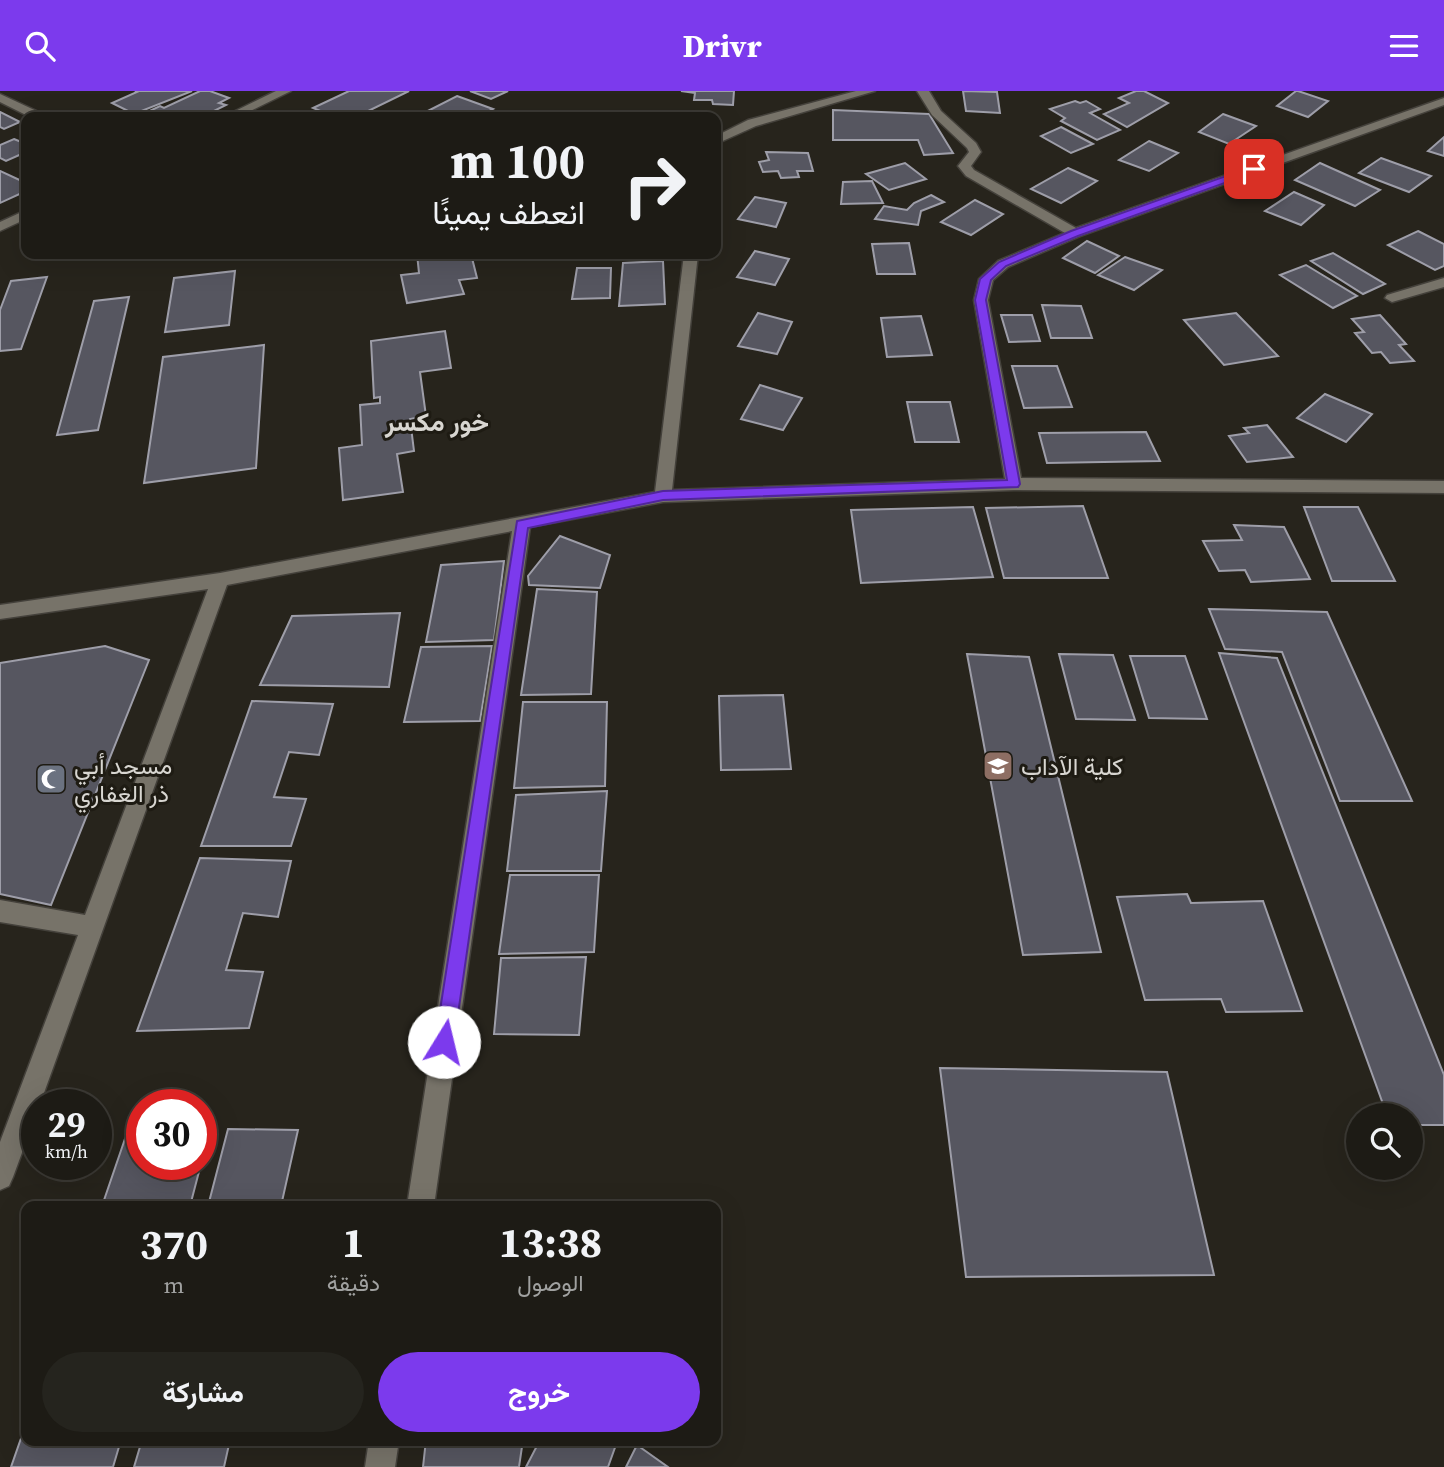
<!DOCTYPE html>
<html lang="ar">
<meta charset="utf-8">
<style>
body{margin:0;font-family:"Source Serif 4",Vazirmatn,serif;background:#25241e;color:#f1f3f6;direction:rtl;height:100vh;display:flex;flex-direction:column;font-size:26px;white-space:nowrap}
*{box-sizing:border-box;margin:0}
p{font-size:23px;color:#a0a1a0}
.icon{flex:none;width:38px;height:38px;fill:none;stroke:currentColor;stroke-width:2;stroke-linecap:round;stroke-linejoin:round}
.map{position:relative;flex:1;overflow:hidden;direction:ltr}
.side{position:absolute;left:21px;top:1110px;width:700px;height:245px;display:flex;flex-direction:column;background:#1d1b15;border-radius:14px;box-shadow:0 7px 28px #0002,0 0 0 2px #3b3934;direction:rtl}
.side>*{flex:none}
.top-card{position:absolute;left:21px;top:21px;width:700px;height:147px;border-radius:14px;box-shadow:0 7px 28px #0002,0 0 0 2px #3b3934;direction:rtl;background:#1d1b15;color:#f1f3f6;overflow:hidden}
.controls{position:absolute;left:1346px;top:1012px;display:grid;gap:14px}
.controls a{display:grid;place-items:center;width:77px;height:77px;border-radius:50%;background:#1d1b15;box-shadow:0 7px 28px #0002,0 0 0 2px #3b3934;font-size:35px}
.speed{position:absolute;left:21px;top:998px;display:flex;gap:14px;font-size:35px;font-weight:700;text-align:center}
.speed>*{display:grid;place-content:center;width:91px;height:91px;border-radius:50%;background:#1d1b15;box-shadow:0 7px 28px #0002,0 0 0 2px #3b3934;line-height:1}
.speed small{font-size:18px;font-weight:400}
.speed .limit{border:10px solid #d22;background:#fff;color:#111}
.pin{position:absolute;display:grid;place-items:center;width:60px;height:60px;color:#fff;margin:-30px;border-radius:14px;box-shadow:0 4px 10px #0006}
.me{position:absolute;width:77px;margin:-38px;rotate:9deg;stroke-linejoin:round;filter:drop-shadow(0 0 5px #0008)}
.turn{display:flex;align-items:center;gap:24px;height:147px;padding:0 21px;font-size:32px}
.turn .icon{width:91px;height:91px;stroke-width:2.5}
.turn b{display:block;font-size:49px;line-height:60px}
.eta{display:flex;justify-content:space-evenly;align-items:center;height:119px;text-align:center}
.eta b{font-size:42px;font-weight:700;line-height:49px}
.action{display:flex;gap:14px;margin-top:auto;padding:14px 21px}
.action a{flex:1;height:80px;border-radius:42px;background:#7c3aed;color:#fff;font-size:28px;font-weight:700;line-height:80px;text-align:center}
.action a+a{background:#25241e;color:#f1f3f6}
header{display:flex;justify-content:space-between;align-items:center;height:91px;padding:0 21px;background:#7c3aed;color:#fff;font-size:32px;font-weight:700}
.map>svg:first-child{display:block}
.building{fill:#565660;stroke:#9e9ea9;stroke-width:2}
.lines{fill:none;stroke-linecap:round;stroke-linejoin:round}
.lane-casing{stroke:#44413b;stroke-width:3}
.street-casing{stroke:#44413b;stroke-width:3}
.lane{fill:#777369;fill-rule:evenodd}
.street{fill:#777369;fill-rule:evenodd}
.route{fill:#7c3aed;stroke:#51269a;stroke-width:2}
.labels{text-anchor:middle;dominant-baseline:central;stroke-width:6;stroke-linejoin:round;paint-order:stroke}
.poi-label{font-size:24px;fill:#d8d6d1;stroke:#1e1b13;text-anchor:start}
.far-district-label{font-size:26px;font-weight:bold;fill:#d8d6d1;stroke:#1e1b13}
</style>
<header><svg class="icon" aria-label="menu" viewBox="0 0 24 24"><path d="M4 6h16M4 12h16M4 18h16"/></svg>Drivr<svg class="icon" aria-label="search" viewBox="0 0 24 24"><circle cx="10" cy="10" r="6"/><path d="M15 15l6 6"/></svg></header>
<div class="map">
<svg width="1444" height="1376" viewBox="0 0 1444 1376">
<rect width="100%" height="100%" fill="#27241c"/>
<g class="building">
<path d="M135 0H192L134 23 112 12 137 1Z"/>
<path d="M200 0H210L229 7 219 12 226 14 204 25 199 23 192 26H146L141 24 160 15 164 17Z"/>
<path d="M349 0H409L356 26 314 25 323 21 313 17Z"/>
<path d="M470 0H508L491 8Z"/>
<path d="M681 0H734L733 14 713 13 712 9H694L695 2Z"/>
<path d="M963 0 997 1 1000 22 966 20Z"/>
<path d="M1136 0H1144L1168 12 1127 36 1104 23 1129 12 1119 7Z"/>
<path d="M1296 0H1298L1328 10 1308 26 1277 15Z"/>
<path d="M457 5 493 18 478 26H416Z"/>
<path d="M1075 10 1080 12 1086 10 1100 18 1090 22 1120 39 1097 49 1061 30 1065 27 1050 18Z"/>
<path d="M833 19 929 23 953 62 924 64 918 49H833Z"/>
<path d="M0 21 20 31 4 38 0 36Z"/>
<path d="M1223 23 1256 35 1229 53 1199 41Z"/>
<path d="M1061 36 1093 53 1071 62 1041 45Z"/>
<path d="M1444 46V65L1428 60Z"/>
<path d="M14 48 26 53V61L6 70 0 67V54Z"/>
<path d="M1149 50 1178 62 1149 80 1119 69Z"/>
<path d="M766 61 808 62 813 80H797L799 86 781 87 778 80 763 81 759 71 769 69Z"/>
<path d="M1381 67 1431 85 1409 101 1359 82Z"/>
<path d="M905 72 926 88 889 99 866 83Z"/>
<path d="M1320 72 1380 99 1355 115 1295 89Z"/>
<path d="M1068 77 1097 90 1061 112 1031 98Z"/>
<path d="M0 80 26 92V100L0 112Z"/>
<path d="M872 90 883 112 841 113 843 91Z"/>
<path d="M1294 101 1324 114 1301 134 1265 120Z"/>
<path d="M931 104 944 111 921 120 918 134 875 128 884 115 907 119 914 112Z"/>
<path d="M755 106 786 112 776 136 738 128Z"/>
<path d="M975 109 1003 123 971 144 941 131Z"/>
<path d="M1418 140 1444 153V175L1435 179 1388 154Z"/>
<path d="M1087 150 1119 165 1095 182 1063 167Z"/>
<path d="M909 152 915 183H877L872 153Z"/>
<path d="M755 160 789 168 775 194 737 186Z"/>
<path d="M1333 162 1385 193 1363 203 1311 170Z"/>
<path d="M417 163H471L477 187 459 189 464 203 407 212 401 184 419 182Z"/>
<path d="M1125 166 1162 179 1134 199 1098 184Z"/>
<path d="M663 170 665 213 619 215 623 172Z"/>
<path d="M1306 174 1357 205 1333 217 1280 184Z"/>
<path d="M577 177H611L610 207 572 208Z"/>
<path d="M235 180 229 234 165 241 174 187Z"/>
<path d="M47 186 21 258 0 260V219L11 190Z"/>
<path d="M129 206 98 339 57 344 94 210Z"/>
<path d="M1042 214 1081 215 1092 247H1051Z"/>
<path d="M758 222 792 231 777 263 738 255Z"/>
<path d="M1236 222 1278 265 1224 274 1184 229Z"/>
<path d="M1001 224H1032L1040 250 1009 251Z"/>
<path d="M1380 224 1406 253 1399 254 1414 270 1390 272 1381 261 1372 262 1355 242 1364 241 1352 228Z"/>
<path d="M921 225 932 264 887 266 881 227Z"/>
<path d="M445 240 451 277 420 281 426 325 410 328 414 360 397 363 403 401 343 409 339 357 362 354 360 314 380 312V306L374 307 371 250Z"/>
<path d="M264 254 256 377 144 392 163 266Z"/>
<path d="M1012 275H1057L1072 316 1024 317Z"/>
<path d="M760 294 802 307 783 339 741 328Z"/>
<path d="M1325 303 1372 323 1346 351 1297 327Z"/>
<path d="M907 311H950L959 351H915Z"/>
<path d="M1267 334 1293 366 1247 371 1229 345 1249 342 1244 337Z"/>
<path d="M1146 341 1160 370 1047 372 1039 342Z"/>
<path d="M1083 415 1108 487H1004L986 417Z"/>
<path d="M973 416 993 486 861 492 851 419Z"/>
<path d="M1304 416H1358L1395 490H1332Z"/>
<path d="M1234 434 1284 436 1310 488 1251 491 1245 479 1219 480 1203 450 1242 449Z"/>
<path d="M560 445 610 464 600 497 529 494 528 485Z"/>
<path d="M504 470 494 549 426 551 441 474Z"/>
<path d="M537 498 597 501 591 603 521 604Z"/>
<path d="M1209 518 1327 521 1412 710H1340L1282 561 1225 558Z"/>
<path d="M400 522 389 596 260 594 292 525Z"/>
<path d="M105 555 149 569 51 814 0 803V572Z"/>
<path d="M492 555 480 630 404 631 421 556Z"/>
<path d="M1219 562 1277 567 1444 984V1034H1410V1024H1387Z"/>
<path d="M967 563 1029 566 1101 861 1023 864Z"/>
<path d="M1059 563 1113 564 1135 629 1076 628Z"/>
<path d="M1130 565H1185L1207 628 1149 627Z"/>
<path d="M783 604 791 678 721 679 719 605Z"/>
<path d="M252 610 333 613 319 664 289 661 274 706 306 708 291 755H201Z"/>
<path d="M523 611H607L605 695 514 697Z"/>
<path d="M607 700 601 780H507L516 704Z"/>
<path d="M200 767 291 770 278 826 243 822 226 879 263 881 249 937 137 940Z"/>
<path d="M510 784H599L594 861 499 863Z"/>
<path d="M1187 803 1191 812 1263 810 1302 920 1226 921 1221 908 1145 909 1117 806Z"/>
<path d="M586 866 579 944 494 943 501 867Z"/>
<path d="M940 977 1167 981 1214 1184 966 1186Z"/>
<path d="M228 1038 298 1039 281 1115H208Z"/>
<path d="M128 1039H142V1073H201L190 1115H102Z"/>
<path d="M201 1039H210L201 1073Z"/>
<path d="M26 1333V1349H121L113 1376H11Z"/>
<path d="M142 1349H230L224 1376H134Z"/>
<path d="M426 1349H523L519 1376H423Z"/>
<path d="M540 1349H614L617 1351 608 1376H526Z"/>
<path d="M637 1354 668 1376H626Z"/>
</g>
<g class="lines">
<g class="lane-casing">
<path id="lane" d="M1444 187V196L1392 211 1385 207 1387 204Z"/>
</g>
<g class="street-casing">
<g id="street">
<path d="M276 0H291L238 26H223Z"/>
<path d="M856 0H875L756 35 716 53V45L748 29Z"/>
<path d="M917 0H929L941 20 976 52 981 61 971 75 974 79 1076 137 1444 7V14L1080 145 1008 176 993 189 988 209 1021 387 1444 390V402L1014 399 663 411 530 436 434 1115H407L512 440 227 494 40 1013H37V1021L13 1086 9 1095 0 1099V1051L78 844 0 831V809L85 824 208 498 0 528V514L220 482 655 401 684 163H698L672 399 1005 388 974 209 979 188 998 170 1065 142 966 85 958 75 969 61 967 57 932 24Z"/>
<path d="M0 3 43 23 45 26H30L0 11Z"/>
<path d="M26 119V128L0 140V131Z"/>
<path d="M369 1349H399L395 1376H365Z"/>
</g>
</g>
<use href="#lane" class="lane"/>
<use href="#street" class="street"/>
</g>
<path class="route" d="M1254 75 1259 78 1258 80 1078 145 1006 175 991 189 986 209 1020 393 1018 396 663 409 528 437 454 951 451 958 444 960 438 958 435 951 517 430 663 400 1007 389 975 209 980 188 999 171 1071 140Z"/>
<defs>
<g id="school-square" transform="scale(1.575)"><rect x="-9" y="-9" width="18" height="18" rx="4" fill="#8d6e63" stroke="#1e1b13"/><path d="M0-5L7-2L0 1L-7-2ZM-4 1L0 2.5L4 1V4Q0 6-4 4Z" fill="#fff"/></g>
<g id="mosque-square" transform="scale(1.575)"><rect x="-9" y="-9" width="18" height="18" rx="4" fill="#6b7280" stroke="#1e1b13"/><path d="M3.5-4.9A6 6 0 1 0 3.5 4.9A5 5 0 1 1 3.5-4.9Z" fill="#fff"/></g>
</defs>
<g fill-rule="evenodd">
<use href="#school-square" x="998" y="675"/>
<use href="#mosque-square" x="51" y="688"/>
</g>
<g class="labels">
<g class="poi-label">
<text x="74" y="674">مسجد أبي<tspan x="74" dy="28">ذر الغفاري</tspan></text>
<text x="1021" y="675">كلية الآداب</text>
</g>
<g class="far-district-label">
<text x="437" y="331">خور مكسر</text>
</g>
</g>
</svg>
<div class="controls">
<a><svg class="icon" aria-label="search" viewBox="0 0 24 24"><circle cx="10" cy="10" r="6"/><path d="M15 15l6 6"/></svg></a>
</div>
<div class="speed"><div>29<small>km/h</small></div><div class="limit">30</div></div>
<div class="pin" style="left:1254px;top:78px;background:#d93025"><svg class="icon" aria-label="arrive" viewBox="0 0 24 24"><path d="M6 21V4h12l-3 4 3 4H6"/></svg></div>
<svg class="me" style="left:444px;top:951px" viewBox="-20 -20 40 40"><circle r="19" fill="#fff"/><path d="M0-13L10 11 0 6-10 11z" fill="#7c3aed"/></svg>
<div class="top-card">
<div class="turn"><svg class="icon" aria-label="right" viewBox="0 0 24 24"><path d="M7 20v-9h11M14 6l5 5-5 5"/></svg><div><b>100 m</b>انعطف يمينًا</div></div>
</div>
<section class="side">
<div class="eta">
<div><b>13:38</b><p>الوصول</p></div>
<div><b>1</b><p>دقيقة</p></div>
<div><b>370</b><p>m</p></div>
</div>
<div class="action"><a>خروج</a><a>مشاركة</a></div>
</section>
</div>
